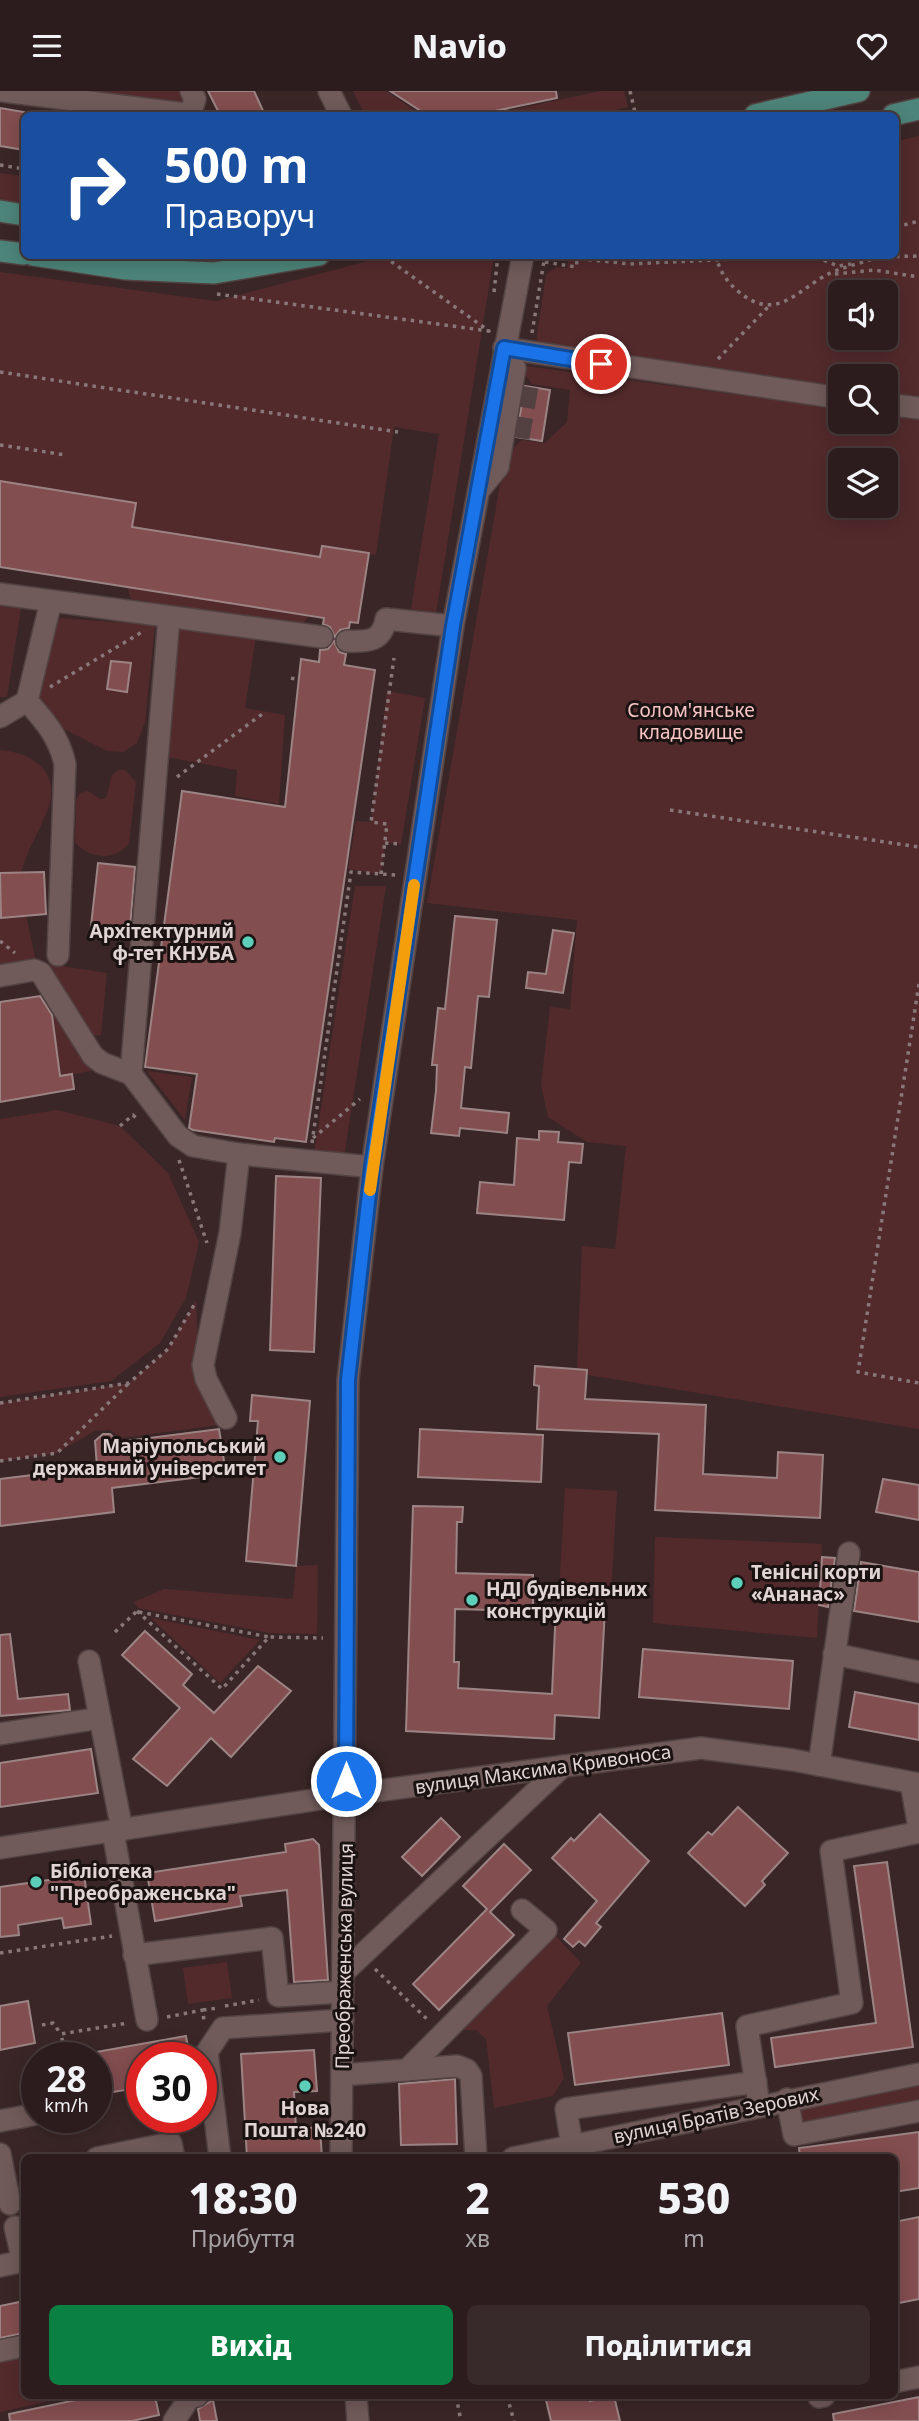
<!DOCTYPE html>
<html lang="uk">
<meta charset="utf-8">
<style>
body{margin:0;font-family:"Noto Sans",sans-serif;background:#38292a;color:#f1f3f6;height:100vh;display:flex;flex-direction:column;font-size:26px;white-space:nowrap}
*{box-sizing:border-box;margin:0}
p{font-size:23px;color:#a6a1a4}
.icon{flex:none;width:38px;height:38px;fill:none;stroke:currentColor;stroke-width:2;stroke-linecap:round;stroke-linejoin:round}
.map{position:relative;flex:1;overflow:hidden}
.side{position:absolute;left:21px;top:2063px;width:877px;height:245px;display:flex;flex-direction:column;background:#2c1c1d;border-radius:10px;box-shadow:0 4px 18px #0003,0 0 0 2px #483a3b}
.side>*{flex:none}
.banner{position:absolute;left:21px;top:21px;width:878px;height:147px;border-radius:10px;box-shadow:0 4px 18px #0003,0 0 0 2px #483a3b;background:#1a4fa0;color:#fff;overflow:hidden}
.buttons{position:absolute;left:828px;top:189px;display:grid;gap:14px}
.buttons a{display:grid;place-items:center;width:70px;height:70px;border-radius:10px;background:#2c1c1d;box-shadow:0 4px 18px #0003,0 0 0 2px #483a3b;font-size:35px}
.speed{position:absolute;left:21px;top:1951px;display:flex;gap:14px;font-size:35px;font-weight:700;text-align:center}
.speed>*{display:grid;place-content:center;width:91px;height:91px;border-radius:50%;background:#2c1c1d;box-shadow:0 4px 18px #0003,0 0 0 2px #483a3b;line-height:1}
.speed small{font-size:18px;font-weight:400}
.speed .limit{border:10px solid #d22;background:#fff;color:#111}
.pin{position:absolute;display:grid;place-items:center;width:60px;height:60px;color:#fff;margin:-30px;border:4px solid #fff;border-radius:50%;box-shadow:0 2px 7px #0007}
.me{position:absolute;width:77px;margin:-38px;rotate:0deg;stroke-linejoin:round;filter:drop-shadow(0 0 5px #0008)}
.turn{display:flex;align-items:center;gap:24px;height:147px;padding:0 28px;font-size:32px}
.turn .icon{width:91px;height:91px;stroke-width:2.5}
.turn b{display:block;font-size:49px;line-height:60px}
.eta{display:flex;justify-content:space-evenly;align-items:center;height:119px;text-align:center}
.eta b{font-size:42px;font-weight:800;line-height:49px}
.cta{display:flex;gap:14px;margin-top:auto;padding:14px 28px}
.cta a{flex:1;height:80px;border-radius:10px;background:#0b8043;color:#fff;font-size:28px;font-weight:800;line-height:80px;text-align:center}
.cta a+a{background:#38292a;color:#f1f3f6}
header{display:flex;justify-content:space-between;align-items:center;height:91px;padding:0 28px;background:#2c1c1d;font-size:32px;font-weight:800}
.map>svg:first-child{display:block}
.green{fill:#532a2c;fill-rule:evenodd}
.building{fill:#834e50;stroke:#9c8484;stroke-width:2}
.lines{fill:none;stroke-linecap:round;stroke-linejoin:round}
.minor-tunnel{stroke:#534041;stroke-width:21;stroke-dasharray:21 10;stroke-linecap:butt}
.minor-casing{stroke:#524242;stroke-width:24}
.major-casing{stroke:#524242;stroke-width:24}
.path{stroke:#897879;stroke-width:3.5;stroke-dasharray:3.5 5;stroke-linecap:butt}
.minor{stroke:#705a5a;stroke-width:21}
.major{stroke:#4d8479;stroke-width:21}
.route-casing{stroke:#114b97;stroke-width:18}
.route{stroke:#1a73e8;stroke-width:12}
.slow{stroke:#f59e0b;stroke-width:12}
.poi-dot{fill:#5dceb9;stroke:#1b1212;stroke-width:2.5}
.labels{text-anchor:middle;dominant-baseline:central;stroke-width:6;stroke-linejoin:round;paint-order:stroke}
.park-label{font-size:19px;fill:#f8c4c4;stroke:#1b1212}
.poi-label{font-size:19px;font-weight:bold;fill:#e1d4d4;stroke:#1b1212;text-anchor:start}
.street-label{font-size:19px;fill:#e1d4d4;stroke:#1b1212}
</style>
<header><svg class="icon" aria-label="menu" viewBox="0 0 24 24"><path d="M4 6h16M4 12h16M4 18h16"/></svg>Navio<svg class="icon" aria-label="heart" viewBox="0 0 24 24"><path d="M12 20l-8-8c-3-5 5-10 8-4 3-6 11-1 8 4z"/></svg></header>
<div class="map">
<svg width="919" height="2330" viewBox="0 0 919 2330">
<rect width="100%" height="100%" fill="#3a2627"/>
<g class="green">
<path d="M102 0H188L189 15 94 8Z"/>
<path d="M353 0H386L422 24H365Z"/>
<path d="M601 0H624L628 16 596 24H488Z"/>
<path d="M919 45V310L886 305V285H840V298L536 252 546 183 557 176 567 177 569 165 896 164V50ZM840 201H886V247H840Z"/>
<path d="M0 82 24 85V114L0 111Z"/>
<path d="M387 165H494L436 522 411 518 439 343 394 336 376 464 322 455 320 466 132 436 136 412 0 390V181L216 210Z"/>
<path d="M518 274 840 318V331H886V324L919 329V1338L588 1284V1278L577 1277 582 1155 615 1158 626 1055 587 1051 548 1026 541 994 550 916 570 918 577 829 427 812 505 365 522 349 545 352 567 331 570 299 532 293ZM840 369H886V415H840Z"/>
<path d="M127 496 308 525 302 536 131 508Z"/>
<path d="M0 514 21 517 7 606H0Z"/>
<path d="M58 527 155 534 145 631 137 652 123 661 107 660 62 637 36 614Z"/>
<path d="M176 536 256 545 245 617 285 624 279 713 235 705 237 679 166 666Z"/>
<path d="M387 600 425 607 401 753 385 752 381 783 348 778 356 730 371 731Z"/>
<path d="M0 659C31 661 60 680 49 715 41 738 27 758 21 782H0Z"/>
<path d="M118 679H125L136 691 129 752C115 772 88 767 75 751L76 710 80 702 88 700 100 708 106 707 112 684Z"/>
<path d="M355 795H386L344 1066 314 1063Z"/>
<path d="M0 810 1 827 26 824 36 871 107 882 101 944 85 945 53 888 0 877Z"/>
<path d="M50 914 62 920 92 980 60 985Z"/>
<path d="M147 980 192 986 185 1029Z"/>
<path d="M57 1019 120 1035 168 1082 199 1151 186 1207 160 1252 111 1290 0 1306V1028Z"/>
<path d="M196 1209 199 1280 219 1334 121 1347 110 1339 95 1340 57 1362 0 1370V1312L129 1292 168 1258Z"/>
<path d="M565 1397 617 1400 611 1504 559 1501Z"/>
<path d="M655 1446 822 1453 817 1547 653 1532Z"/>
<path d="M318 1474 317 1543 270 1542 138 1517 134 1511 164 1498 293 1508 296 1475Z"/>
<path d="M151 1527 260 1549 220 1592Z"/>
<path d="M553 1842 581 1872 547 1915 564 1987 553 2005 494 2017 486 1948 476 1939H456Z"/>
<path d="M227 1871 232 1907 188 1913 183 1877Z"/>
<path d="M919 1990V2013L802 2034 797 2013Z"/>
<path d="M24 2262V2305H73L0 2321V2266Z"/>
</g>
<g class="building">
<path d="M208 0H254L265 24H220Z"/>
<path d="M390 0H556L557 7 476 24H427Z"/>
<path d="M0 17 24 21V59L0 55Z"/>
<path d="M525 295 550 299 542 350 516 346Z"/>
<path d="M0 390 136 412 132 436 320 466 322 455 369 462 358 532 350 531 349 537 340 539 335 546 330 536 323 533 324 527 0 476Z"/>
<path d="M334 550 339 561 346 563 344 574 375 579 306 1051 275 1047 274 1051 193 1039 189 1037 197 983 145 976 182 700 285 716 301 568 319 571 320 559 328 558Z"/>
<path d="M111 570 131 572 127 601 107 598Z"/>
<path d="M98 772 135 776 129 849 90 844Z"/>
<path d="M44 781 46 823 1 827 0 782Z"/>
<path d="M455 825 497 829 489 906 478 905 471 977 465 976 461 1017 509 1022 507 1042 460 1037 459 1045 431 1042 436 1000 437 974H432L438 917 445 918Z"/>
<path d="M553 839 574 842 563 902 526 897 528 881 546 883Z"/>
<path d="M40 905 52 924 60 985 72 983 74 998 0 1011V911Z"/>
<path d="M539 1040 559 1041 558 1051 583 1053 581 1072 569 1071 564 1129 477 1122 480 1091 514 1094 517 1047 539 1049Z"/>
<path d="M276 1085 321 1087 314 1261 270 1259Z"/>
<path d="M535 1275 587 1279 585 1308 706 1314 703 1383 777 1387 778 1361 823 1364 820 1427 655 1419 659 1343 537 1338 539 1295 534 1294Z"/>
<path d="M252 1304 310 1310 296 1475 246 1470 258 1330H250Z"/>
<path d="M219 1338 226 1383 112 1397 114 1421 0 1435V1388L97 1376 95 1350 103 1343H110L118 1351Z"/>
<path d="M420 1338 543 1344 541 1391 418 1386Z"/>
<path d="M883 1388 919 1394V1429L876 1421Z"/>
<path d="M413 1415 463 1416 462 1431H457L456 1482 533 1484V1520L455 1518 454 1571H459L458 1597 552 1603 556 1516 605 1518 599 1627 555 1624 554 1648 406 1640Z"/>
<path d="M822 1466 835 1467 828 1516 819 1514Z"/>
<path d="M861 1471 919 1481V1531L854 1520Z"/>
<path d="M145 1540 192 1583 183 1594 214 1622 258 1575 291 1600 231 1666 211 1647 167 1695 133 1668 180 1617 122 1564Z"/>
<path d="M10 1543 18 1608 68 1603 70 1619 0 1625V1544Z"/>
<path d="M643 1558 793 1570 789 1618 639 1606Z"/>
<path d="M855 1601 919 1613V1649L849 1636Z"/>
<path d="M91 1658 98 1702 0 1716V1672Z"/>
<path d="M738 1716 788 1762 762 1790 765 1794 745 1815 688 1762 708 1741 712 1744Z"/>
<path d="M600 1723 649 1770 596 1832 601 1836 585 1855 579 1850 573 1856 564 1848 597 1810 552 1767 571 1747 574 1750Z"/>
<path d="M441 1727 460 1746 422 1785 402 1766Z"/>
<path d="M313 1748 319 1754 328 1889 294 1891 287 1799 240 1805 242 1815 155 1830 147 1782 286 1761 285 1753Z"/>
<path d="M504 1753 531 1779 490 1821 514 1844 439 1919 413 1893 487 1818 463 1795Z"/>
<path d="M887 1771 913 1956 775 1976 771 1947 876 1932 854 1775Z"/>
<path d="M84 1784 91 1833 64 1837 62 1827 18 1834 19 1844 0 1846V1796Z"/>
<path d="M28 1910 35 1952 0 1959V1915Z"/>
<path d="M722 1922 729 1974 575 1994 568 1942Z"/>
<path d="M186 1945 190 1967H142V1996L96 2004V1961Z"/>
<path d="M314 1959 317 2000 294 2001 296 2038 320 2036 322 2067H247L241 1963Z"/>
<path d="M455 1988 457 2053 401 2054 399 1993Z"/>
<path d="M919 2041V2097L894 2101V2067H800L799 2057Z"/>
<path d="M919 2126V2208L894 2213V2131Z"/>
<path d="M24 2210V2242L0 2247V2215Z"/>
<path d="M95 2305H155L159 2324 132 2330H10L9 2323Z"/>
<path d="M545 2305H588L590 2310 614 2305 620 2330H551Z"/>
<path d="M919 2306V2330H834L833 2323Z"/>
<path d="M213 2309 217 2330H200L198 2318Z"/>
</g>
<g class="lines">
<path class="minor-tunnel" d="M519 347 528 295"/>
<g class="minor-casing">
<g id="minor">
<path d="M3 0 185 23 192 18 195 8 191 0"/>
<path d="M329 0 341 24"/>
<path d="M504 257 840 307"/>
<path d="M886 313 919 317"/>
<path d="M480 398 498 376 515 277 506 262"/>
<path d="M0 503 322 546"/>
<path d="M347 550C367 551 382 551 386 528L453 535"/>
<path d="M27 610C45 630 59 646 65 673L58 864"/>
<path d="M0 626 27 610 51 510"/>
<path d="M0 885 34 879 41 882 93 965 102 972 131 983 178 1045 193 1055 239 1063 372 1076"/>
<path d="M131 983 169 526"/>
<path d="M226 1327 206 1288 203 1274 230 1142 239 1063"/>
<path d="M834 1563 919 1581"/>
<path d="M89 1570 122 1739"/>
<path d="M0 1643 100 1627"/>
<path d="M819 1674 849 1462"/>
<path d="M911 1692 919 1737"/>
<path d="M113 1741 147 1929"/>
<path d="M0 1757 346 1704 701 1657 793 1669 919 1693"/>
<path d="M134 1864 272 1847 278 1905 343 1901"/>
<path d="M344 1881 563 1675"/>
<path d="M407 1979 546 1839 522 1819"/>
<path d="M342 1984 457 1975 467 1979 471 1985 476 2067"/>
<path d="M787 2008 794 2044 919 2020"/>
<path d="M759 2014 747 1935 852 1912 831 1760 919 1741"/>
<path d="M0 2030 37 2023"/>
<path d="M572 2054 566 2018 756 1991"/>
<path d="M0 2063 10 2113"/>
<path d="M97 2067 171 2052 174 2067"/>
<path d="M220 2067 207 1961 223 1937 343 1929"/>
<path d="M341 2067 348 1289 372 1076 453 535 523 164"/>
<path d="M513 2067 919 1983"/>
<path d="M15 2136 23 2170"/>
<path d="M0 2175 24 2170"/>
<path d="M0 2260 24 2255"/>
<path d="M894 2291 919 2286"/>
<path d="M356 2305 358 2330"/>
<path d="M819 2306 824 2305"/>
<path d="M174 2330 190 2306 197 2305"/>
</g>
</g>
<g class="major-casing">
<g id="major">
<path d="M755 24 859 0"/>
<path d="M893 24 919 18"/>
<path d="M0 120 24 124"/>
<path d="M0 160 24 163"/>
<path d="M33 164 126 178 214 182 319 164"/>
</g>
</g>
<g class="path">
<path d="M630 0 635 21"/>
<path d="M0 74 24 78"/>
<path d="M896 136 919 130"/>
<path d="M546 164 630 173 819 164"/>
<path d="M716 164C719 180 727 191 739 201 775 231 796 201 826 184 842 176 862 172 879 166"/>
<path d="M816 166 838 175 851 173"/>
<path d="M879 166 919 165"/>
<path d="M545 171 576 176 578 164"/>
<path d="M835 183 874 179 919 186"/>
<path d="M494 201 498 164"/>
<path d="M217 203 489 240 382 164"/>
<path d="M532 242 545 164"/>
<path d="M718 268 770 214"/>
<path d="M0 281 398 341"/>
<path d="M0 354 66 364"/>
<path d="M291 587 299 589"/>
<path d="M50 596 142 541"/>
<path d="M177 686 265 621"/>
<path d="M670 719 919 756"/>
<path d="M385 752 400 753"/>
<path d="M381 783 387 733 371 731 394 567"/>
<path d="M0 850 15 862"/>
<path d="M919 893 858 1281 919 1292"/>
<path d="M120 1035 133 1024 139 1030"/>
<path d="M313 1047 360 1008"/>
<path d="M312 1052 351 781 396 784"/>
<path d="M179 1069 207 1152"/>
<path d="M0 1312 129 1292 168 1258 194 1214"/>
<path d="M0 1370 57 1362 128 1293"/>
<path d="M137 1520 222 1598 269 1546 323 1547"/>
<path d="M139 1521 269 1546"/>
<path d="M115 1541 137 1520"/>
<path d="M0 1862 112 1845"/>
<path d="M375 1878 430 1931"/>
<path d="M225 1915 259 1909"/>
<path d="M203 1919 218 1917"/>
<path d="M167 1926 203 1919 204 1931"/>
<path d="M42 1934 53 1932 61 1943"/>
<path d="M66 1967 61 1943 128 1932"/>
<path d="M456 2305 461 2330"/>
<path d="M507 2305 514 2330"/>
</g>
<use href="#minor" class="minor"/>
<use href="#major" class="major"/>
</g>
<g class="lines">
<g class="route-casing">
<path id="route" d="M346 1690 348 1289 372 1076 453 535 504 257 601 273"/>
</g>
<use href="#route" class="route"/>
<path class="slow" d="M370 1099 414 794"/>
</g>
<g class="poi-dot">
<circle cx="248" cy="851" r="7"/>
<circle cx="280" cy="1366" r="7"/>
<circle cx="737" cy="1492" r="7"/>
<circle cx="472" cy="1509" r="7"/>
<circle cx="36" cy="1791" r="7"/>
<circle cx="305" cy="1995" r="7"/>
</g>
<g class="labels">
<g class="park-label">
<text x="691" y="619">Солом'янське<tspan x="691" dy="22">кладовище</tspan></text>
</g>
<g class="poi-label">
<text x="234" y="840" text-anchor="end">Архітектурний<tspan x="234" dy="22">ф-тет КНУБА</tspan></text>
<text x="266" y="1355" text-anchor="end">Маріупольський<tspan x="266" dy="22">державний університет</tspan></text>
<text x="751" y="1481">Тенісні корти<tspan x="751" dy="22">«Ананас»</tspan></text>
<text x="486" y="1498">НДІ будівельних<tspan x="486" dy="22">конструкцій</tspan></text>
<text x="50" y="1780">Бібліотека<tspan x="50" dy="22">"Преображенська"</tspan></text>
<text x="305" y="2017" text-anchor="middle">Нова<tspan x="305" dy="22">Пошта №240</tspan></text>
</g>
<g class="street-label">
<text transform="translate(543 1678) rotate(-8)">вулиця Максима Кривоноса</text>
<text transform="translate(344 1865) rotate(-89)">Преображенська вулиця</text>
<text transform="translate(716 2024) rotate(-12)">вулиця Братів Зерових</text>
</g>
</g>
</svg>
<div class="buttons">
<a><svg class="icon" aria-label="sound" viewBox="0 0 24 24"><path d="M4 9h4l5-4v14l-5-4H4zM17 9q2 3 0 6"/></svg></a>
<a><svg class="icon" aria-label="search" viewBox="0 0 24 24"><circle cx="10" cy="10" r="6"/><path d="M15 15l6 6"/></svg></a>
<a><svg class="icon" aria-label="layers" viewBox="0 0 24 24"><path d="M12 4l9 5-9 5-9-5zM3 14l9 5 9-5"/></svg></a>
</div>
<div class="speed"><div>28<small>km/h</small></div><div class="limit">30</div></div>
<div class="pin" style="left:601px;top:273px;background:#d93025"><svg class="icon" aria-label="arrive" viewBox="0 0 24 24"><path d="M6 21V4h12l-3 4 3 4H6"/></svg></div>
<svg class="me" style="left:346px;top:1690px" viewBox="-20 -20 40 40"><circle r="17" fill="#1a73e8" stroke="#fff" stroke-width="3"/><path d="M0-11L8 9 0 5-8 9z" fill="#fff"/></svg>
<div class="banner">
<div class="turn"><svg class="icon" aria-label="right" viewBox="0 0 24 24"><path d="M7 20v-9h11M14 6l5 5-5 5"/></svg><div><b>500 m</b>Праворуч</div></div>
</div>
<section class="side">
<div class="eta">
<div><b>18:30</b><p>Прибуття</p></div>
<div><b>2</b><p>хв</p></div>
<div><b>530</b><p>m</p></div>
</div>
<div class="cta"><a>Вихід</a><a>Поділитися</a></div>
</section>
</div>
